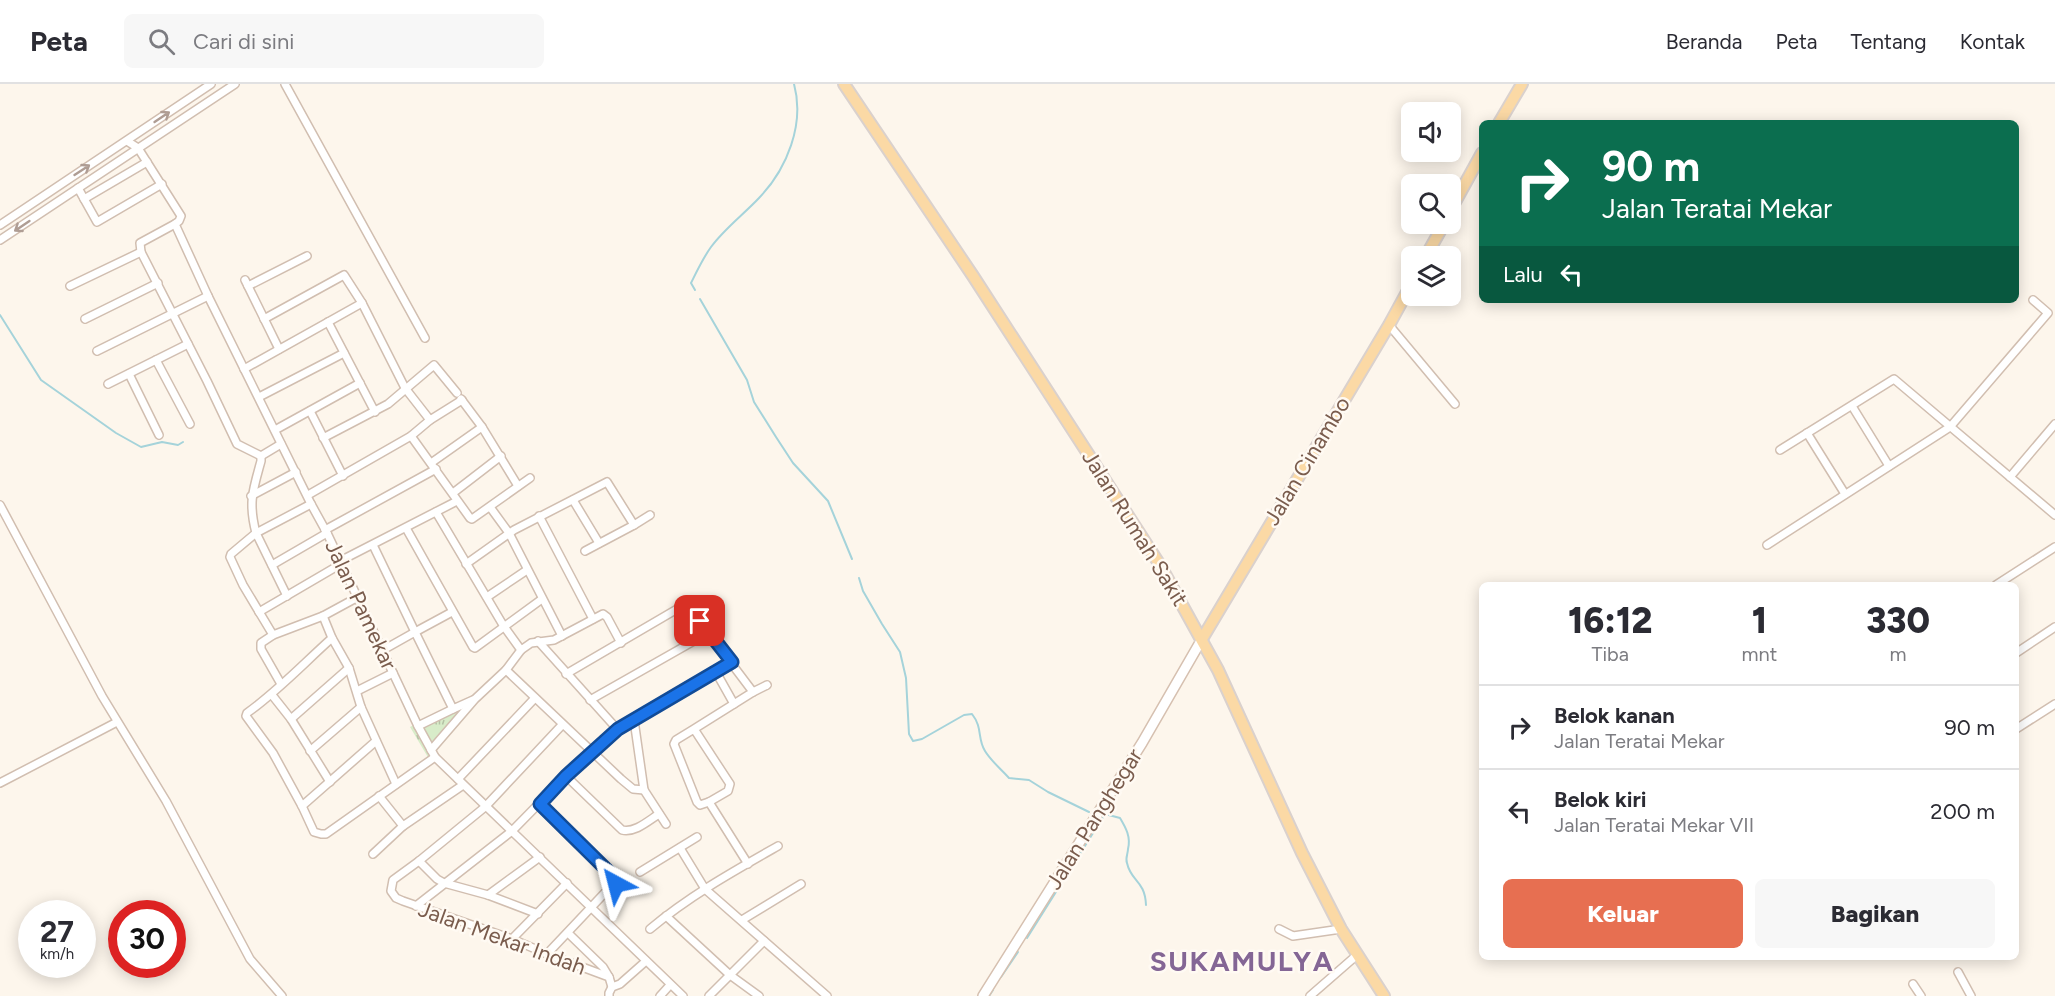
<!DOCTYPE html>
<html lang="id">
<style>
body{margin:0;font-family:Figtree,sans-serif;background:#f7f7f7;color:#2b2b33;height:100vh;display:flex;flex-direction:column;font-size:22px;white-space:nowrap}
*{box-sizing:border-box;margin:0}
p{font-size:20px;color:#7c7c81}
.icon{flex:none;width:33px;height:33px;fill:none;stroke:currentColor;stroke-width:2;stroke-linecap:round;stroke-linejoin:round}
.map{position:relative;flex:1;overflow:hidden}
.sheet{position:absolute;left:1479px;top:498px;width:540px;height:378px;display:flex;flex-direction:column;background:#fff;border-radius:9px;box-shadow:0 3px 15px #0003}
.sheet>*{flex:none}
.banner{position:absolute;left:1479px;top:36px;width:540px;height:183px;border-radius:9px;box-shadow:0 3px 15px #0003;background:#0b6e4f;color:#fff;overflow:hidden}
.controls{position:absolute;left:1401px;top:18px;display:grid;gap:12px}
.controls a{display:grid;place-items:center;width:60px;height:60px;border-radius:9px;background:#fff;box-shadow:0 3px 15px #0003;font-size:30px}
.speed{position:absolute;left:18px;top:816px;display:flex;gap:12px;font-size:30px;font-weight:700;text-align:center}
.speed>*{display:grid;place-content:center;width:78px;height:78px;border-radius:50%;background:#fff;box-shadow:0 3px 15px #0003;line-height:1}
.speed small{font-size:15px;font-weight:400}
.speed .limit{border:9px solid #d22;background:#fff;color:#111}
.pin{position:absolute;display:grid;place-items:center;width:51px;height:51px;color:#fff;margin:-26px;border-radius:12px;box-shadow:0 3px 9px #0006}
.me{position:absolute;width:66px;margin:-33px;rotate:322deg;stroke-linejoin:round;filter:drop-shadow(0 0 4px #0008)}
.turn{display:flex;align-items:center;gap:21px;height:126px;padding:0 24px;font-size:27px}
.turn .icon{width:78px;height:78px;stroke-width:2.5}
.turn b{display:block;font-size:42px;line-height:51px}
.then{display:flex;align-items:center;height:57px;padding:0 24px;background:#0003;gap:12px;font-size:22px}
.eta{display:flex;justify-content:space-evenly;align-items:center;height:102px;text-align:center}
.eta b{font-size:36px;font-weight:800;line-height:42px}
.button{display:flex;gap:12px;margin-top:auto;padding:12px 24px}
.button a{flex:1;height:69px;border-radius:9px;background:#e76f51;color:#fff;font-size:24px;font-weight:800;line-height:69px;text-align:center}
.button a+a{background:#f7f7f7;color:#2b2b33}
ul{padding:0;list-style:none}
li{display:flex;align-items:center;gap:18px;height:84px;padding:0 24px;border-top:2px solid #e1e1e2}
li div{flex:1}
li b{display:block;font-size:22px}
li em{font-style:normal}
header{display:flex;align-items:center;gap:36px;box-sizing:border-box;height:84px;padding:0 30px;background:#fff;border-bottom:2px solid #e1e1e2}
header strong{font-size:28px}
nav{display:flex;gap:33px;margin-inline-start:auto;font-size:21px}
.search{width:420px;height:54px;background:#f7f7f7;display:flex;align-items:center;gap:15px;box-sizing:border-box;padding:0 21px;border-radius:9px;color:#7c7c81;font-size:22px}
.map>svg:first-child{display:block}
.park{fill:url(#park-tufts)}
.lines{fill:none;stroke-linecap:round;stroke-linejoin:round}
.stream{stroke:#a5d3da;stroke-width:2}
.street-casing{stroke:#d1beb0;stroke-width:10}
.secondary-casing{stroke:#d6c0b0;stroke-width:12}
.primary-casing{stroke:#dad1cd;stroke-width:14}
.street{stroke:#fff;stroke-width:7}
.secondary{stroke:#fff;stroke-width:9}
.primary{stroke:#fbd9a5;stroke-width:10}
.oneway{stroke:#af9d94}
.route-casing{stroke:#114b97;stroke-width:15}
.route{stroke:#1a73e8;stroke-width:10}
.labels{text-anchor:middle;dominant-baseline:central;stroke-width:5;stroke-linejoin:round;paint-order:stroke}
.street-label{font-size:22px;fill:#7a5c4d;stroke:#fffaf3}
.district-label{font-size:28px;font-weight:bold;letter-spacing:1.5px;fill:#846695;stroke:#fffaf3}
</style>
<header>
<strong>Peta</strong>
<div class="search"><svg class="icon" aria-label="search" viewBox="0 0 24 24"><circle cx="10" cy="10" r="6"/><path d="M15 15l6 6"/></svg>Cari di sini</div>
<nav><a>Beranda</a><a>Peta</a><a>Tentang</a><a>Kontak</a></nav>
</header>
<div class="map">
<svg width="2055" height="912" viewBox="0 0 2055 912">
<defs>
<pattern id="park-tufts" width="24" height="20" patternUnits="userSpaceOnUse" patternTransform="scale(1.5)"><rect width="24" height="20" fill="#d8ecc9"/><path d="M3 7l-1-3M5 7V3M7 7l1-3M15 17l-1-3M17 17v-4M19 17l1-3" fill="none" stroke="#b4c2a5"/></pattern>
</defs>
<rect width="100%" height="100%" fill="#fdf6ec"/>
<path class="park" d="M474 611 476 621 429 675 410 643Z"/>
<g class="lines">
<g class="stream">
<path d="M695 206 691 199C697 187 703 174 711 163 724 145 744 130 759 114 787 85 805 40 794 0"/>
<path d="M700 215 747 296 754 318 776 353 793 379 828 417 852 475"/>
<path d="M0 231 41 296 116 349 141 363 162 358 178 361 183 358"/>
<path d="M859 494 863 507 882 540 900 568 906 594 909 650 913 657 922 655 964 631 972 630C983 644 977 654 985 667 991 677 1001 685 1009 694L1029 696 1048 708 1089 728"/>
<path d="M1105 730 1120 734C1126 744 1131 753 1128 765 1128 770 1125 774 1127 779 1131 798 1145 796 1146 821"/>
<path d="M1027 854 1105 730"/>
<path d="M1001 893 1018 868"/>
<path d="M989 912 993 906"/>
</g>
<g class="street-casing">
<g id="street">
<path d="M285 0 425 254"/>
<path d="M127 57 138 64 181 132 179 137 175 140 208 212 311 420 327 449 418 642 435 673 683 912"/>
<path d="M78 104 97 138 162 100"/>
<path d="M84 115 147 78"/>
<path d="M175 140 140 159 141 168 207 297 237 360 261 372"/>
<path d="M0 141 211 0"/>
<path d="M0 156 235 0"/>
<path d="M245 196 279 265"/>
<path d="M70 202 141 168"/>
<path d="M248 202 307 172"/>
<path d="M85 235 158 199"/>
<path d="M264 235 344 191 362 219 405 304 430 336"/>
<path d="M328 238 375 328"/>
<path d="M1389 241 1455 320"/>
<path d="M97 267 208 212"/>
<path d="M156 276 190 340"/>
<path d="M244 285 362 219"/>
<path d="M129 290 159 351"/>
<path d="M108 300 188 260"/>
<path d="M259 313 344 269"/>
<path d="M461 315 482 343 518 402"/>
<path d="M1852 322 1889 382"/>
<path d="M310 327 343 392"/>
<path d="M275 346 360 299"/>
<path d="M1807 349 1845 410"/>
<path d="M411 352 470 434 472 435 530 394"/>
<path d="M323 354 388 320 434 281 457 309"/>
<path d="M1780 366 1894 295 2055 431"/>
<path d="M261 372V377C253 406 248 418 256 449L231 470 230 473 243 501 273 551"/>
<path d="M261 372 281 360"/>
<path d="M431 379 482 343"/>
<path d="M2010 393 2055 340"/>
<path d="M453 409 501 372"/>
<path d="M308 411 411 352 430 336 462 316"/>
<path d="M251 412 296 388"/>
<path d="M573 416 599 459"/>
<path d="M0 421 102 612 166 717 250 875 282 912"/>
<path d="M490 423 509 449 562 552"/>
<path d="M539 432 593 535"/>
<path d="M634 441 650 431"/>
<path d="M406 444 473 563 475 564 542 515"/>
<path d="M325 446 436 385"/>
<path d="M373 461 415 548 452 528"/>
<path d="M1767 461 1950 343 2048 229 2033 216"/>
<path d="M340 477 457 417"/>
<path d="M466 480 514 446 607 398 634 441 585 467"/>
<path d="M272 481 327 449"/>
<path d="M1996 501 2055 463"/>
<path d="M287 512 256 449 311 420"/>
<path d="M487 513 527 486"/>
<path d="M259 528 341 480"/>
<path d="M323 532 332 554 349 584 361 623 396 700"/>
<path d="M332 554C304 579 278 607 247 629L246 632 273 669 302 722 314 748 321 750H326L435 673"/>
<path d="M538 557 618 646"/>
<path d="M383 566 415 548 453 625 473 616"/>
<path d="M521 566 531 559 554 556 603 530 607 533 621 559"/>
<path d="M2016 569 2055 543"/>
<path d="M506 586 621 695 633 705 644 706"/>
<path d="M716 588 734 620"/>
<path d="M566 590 684 521 688 522 753 608 694 645 730 700 728 707 709 718 700 721 697 718 674 660 676 656 694 645"/>
<path d="M281 600 261 565V559L273 551 323 532 358 513"/>
<path d="M357 607 393 589"/>
<path d="M753 608 767 601"/>
<path d="M272 611 291 635 330 698"/>
<path d="M590 616 708 549"/>
<path d="M291 635 349 584"/>
<path d="M634 636 644 706 666 740"/>
<path d="M562 641 485 723 419 777 393 796 391 807 396 814 403 817 512 855 547 870 609 893 612 903"/>
<path d="M418 642 453 625"/>
<path d="M2016 645 2055 620"/>
<path d="M431 666 475 615 506 586 521 566 503 541 436 428"/>
<path d="M310 667 361 623"/>
<path d="M566 692 622 746C635 749 648 737 659 730"/>
<path d="M458 695 535 614"/>
<path d="M0 699 117 638"/>
<path d="M379 712 403 742 463 701"/>
<path d="M709 718 748 780"/>
<path d="M540 720 616 797 547 870"/>
<path d="M302 722 376 657"/>
<path d="M680 764 705 805 827 912"/>
<path d="M373 770 403 742"/>
<path d="M419 777 437 795 444 799 488 811 538 830"/>
<path d="M640 788 697 753"/>
<path d="M488 811 540 773"/>
<path d="M416 822 512 747 566 692 618 646 732 578"/>
<path d="M666 832 730 891 759 912"/>
<path d="M742 836 801 800"/>
<path d="M650 845C689 812 734 787 778 762"/>
<path d="M1279 845 1293 852 1341 845"/>
<path d="M568 849 603 883 609 893"/>
<path d="M512 855 567 799"/>
<path d="M1958 888 1971 912"/>
<path d="M1913 900 1921 912"/>
<path d="M609 912V909L612 903 620 900 646 877"/>
<path d="M660 912 670 901"/>
<path d="M709 912 764 857"/>
<path d="M1310 912 1357 871"/>
</g>
</g>
<g class="secondary-casing">
<path id="secondary" d="M983 912 1142 659 1202 555"/>
</g>
<g class="primary-casing">
<g id="primary">
<path d="M844 0 973 192 1160 481 1218 586 1302 769 1341 845 1384 912"/>
<path d="M1499 39 1522 0"/>
<path d="M1450 127 1482 69"/>
<path d="M1426 172 1444 140"/>
<path d="M1202 555 1389 241 1412 199"/>
</g>
</g>
<use href="#street" class="street"/>
<use href="#secondary" class="secondary"/>
<use href="#primary" class="primary"/>
</g>
<defs><path id="oneway-shaft" d="M-6 0H5M1.5-3L5.5 0L1.5 3" fill="none" stroke-width="1.6" stroke-linecap="round" stroke-linejoin="round" transform="scale(1.5)"/></defs>
<g class="oneway">
<use href="#oneway-shaft" transform="translate(162 33) rotate(-34)"/>
<use href="#oneway-shaft" transform="translate(82 86) rotate(-33)"/>
<use href="#oneway-shaft" transform="translate(22 142) rotate(146)"/>
</g>
<g class="lines">
<g class="route-casing">
<path id="route" d="M616 800V795L540 720 566 692 618 645 732 578 700 537"/>
</g>
<use href="#route" class="route"/>
</g>
<g class="labels">
<g class="street-label">
<text transform="translate(1307 377) rotate(-59)">Jalan Cinambo</text>
<text transform="translate(1135 444) rotate(58)">Jalan Rumah Sakit</text>
<text transform="translate(361 521) rotate(65)">Jalan Pamekar</text>
<text transform="translate(1094 735) rotate(-58)">Jalan Panghegar</text>
<text transform="translate(502 854) rotate(20)">Jalan Mekar Indah</text>
</g>
<g class="district-label">
<text x="1242" y="877">SUKAMULYA</text>
</g>
</g>
</svg>
<div class="controls">
<a><svg class="icon" aria-label="sound" viewBox="0 0 24 24"><path d="M4 9h4l5-4v14l-5-4H4zM17 9q2 3 0 6"/></svg></a>
<a><svg class="icon" aria-label="search" viewBox="0 0 24 24"><circle cx="10" cy="10" r="6"/><path d="M15 15l6 6"/></svg></a>
<a><svg class="icon" aria-label="layers" viewBox="0 0 24 24"><path d="M12 4l9 5-9 5-9-5zM3 14l9 5 9-5"/></svg></a>
</div>
<div class="speed"><div>27<small>km/h</small></div><div class="limit">30</div></div>
<div class="pin" style="left:700px;top:537px;background:#d93025"><svg class="icon" aria-label="arrive" viewBox="0 0 24 24"><path d="M6 21V4h12l-3 4 3 4H6"/></svg></div>
<svg class="me" style="left:616px;top:800px" viewBox="-20 -20 40 40"><path d="M0-17L14 15 0 8-14 15z" fill="#1a73e8" stroke="#fff" stroke-width="4"/></svg>
<div class="banner">
<div class="turn"><svg class="icon" aria-label="right" viewBox="0 0 24 24"><path d="M7 20v-9h11M14 6l5 5-5 5"/></svg><div><b>90 m</b>Jalan Teratai Mekar</div></div>
<div class="then">Lalu<svg class="icon" aria-label="left" viewBox="0 0 24 24"><path d="M17 20v-9H6M10 6l-5 5 5 5"/></svg></div>
</div>
<section class="sheet">
<div class="eta">
<div><b>16:12</b><p>Tiba</p></div>
<div><b>1</b><p>mnt</p></div>
<div><b>330</b><p>m</p></div>
</div>
<ul>
<li><svg class="icon" aria-label="right" viewBox="0 0 24 24"><path d="M7 20v-9h11M14 6l5 5-5 5"/></svg><div><b>Belok kanan</b><p>Jalan Teratai Mekar</p></div><em>90 m</em></li>
<li><svg class="icon" aria-label="left" viewBox="0 0 24 24"><path d="M17 20v-9H6M10 6l-5 5 5 5"/></svg><div><b>Belok kiri</b><p>Jalan Teratai Mekar VII</p></div><em>200 m</em></li>
</ul>
<div class="button"><a>Keluar</a><a>Bagikan</a></div>
</section>
</div>
